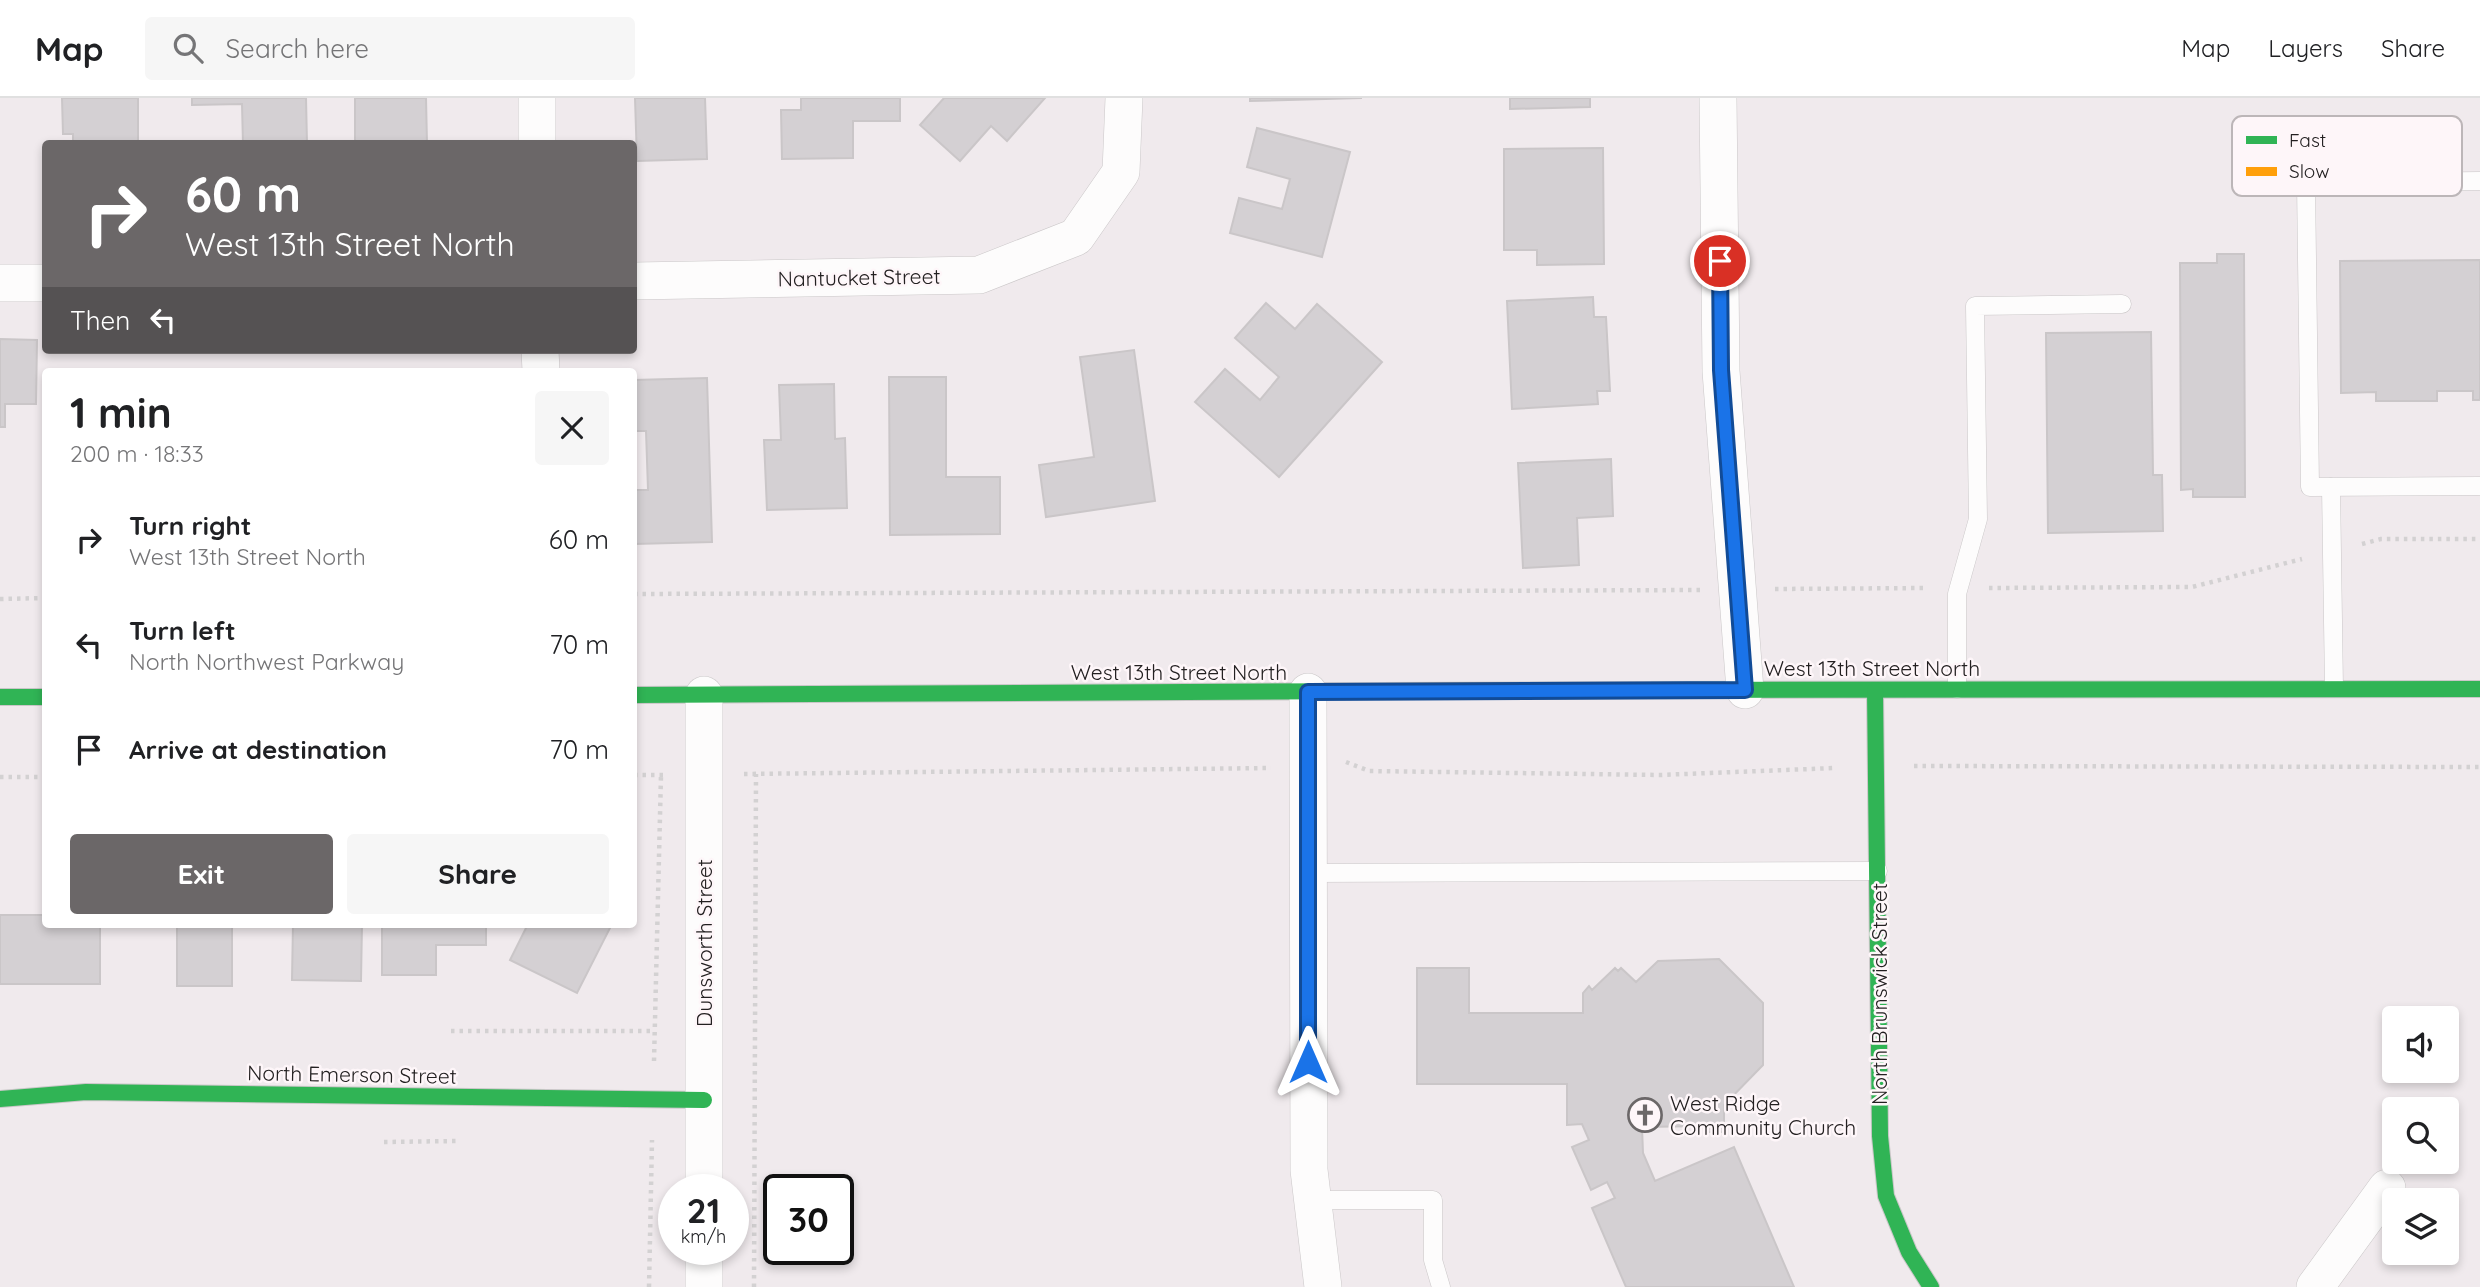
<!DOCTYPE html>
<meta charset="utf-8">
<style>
body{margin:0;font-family:Quicksand,sans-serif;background:#f6f6f6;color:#202124;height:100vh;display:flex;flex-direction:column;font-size:26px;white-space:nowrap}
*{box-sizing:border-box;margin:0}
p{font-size:23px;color:#757577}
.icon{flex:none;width:38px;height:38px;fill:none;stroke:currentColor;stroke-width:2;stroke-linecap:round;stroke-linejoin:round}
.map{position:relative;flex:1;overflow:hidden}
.sheet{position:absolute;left:42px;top:270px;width:595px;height:560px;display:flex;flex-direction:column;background:#fff;border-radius:7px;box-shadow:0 4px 10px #0003}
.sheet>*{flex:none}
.top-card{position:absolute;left:42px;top:42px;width:595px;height:214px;border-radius:7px;box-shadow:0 4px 10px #0003;background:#6b6768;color:#fff;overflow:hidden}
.controls{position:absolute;left:2382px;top:908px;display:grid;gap:14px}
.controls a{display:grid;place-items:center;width:77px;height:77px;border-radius:7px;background:#fff;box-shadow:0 4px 10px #0003;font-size:35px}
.speed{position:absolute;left:658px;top:1076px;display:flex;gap:14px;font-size:35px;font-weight:700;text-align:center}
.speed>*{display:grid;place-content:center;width:91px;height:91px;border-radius:50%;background:#fff;box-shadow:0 4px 10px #0003;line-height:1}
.speed small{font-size:18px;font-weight:400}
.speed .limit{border:4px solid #111;border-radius:10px;background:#fff;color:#111}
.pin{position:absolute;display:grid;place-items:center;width:60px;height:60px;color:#fff;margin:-30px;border:4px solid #fff;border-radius:50%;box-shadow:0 2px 7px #0007}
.me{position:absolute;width:77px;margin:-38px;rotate:0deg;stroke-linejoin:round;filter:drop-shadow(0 0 5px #0008)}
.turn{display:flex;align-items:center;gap:24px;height:147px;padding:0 28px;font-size:32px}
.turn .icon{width:91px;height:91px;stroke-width:2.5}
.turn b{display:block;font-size:49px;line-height:60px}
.then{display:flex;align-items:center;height:66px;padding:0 28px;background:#0003;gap:14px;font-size:26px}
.round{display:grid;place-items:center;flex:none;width:74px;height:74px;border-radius:7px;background:#f6f6f6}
.overview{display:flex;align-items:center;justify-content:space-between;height:119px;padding:0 28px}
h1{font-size:42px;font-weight:700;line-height:52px}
.cta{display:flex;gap:14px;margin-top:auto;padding:14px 28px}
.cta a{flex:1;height:80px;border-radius:7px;background:#6b6768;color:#fff;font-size:28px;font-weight:700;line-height:80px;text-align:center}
.cta a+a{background:#f6f6f6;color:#202124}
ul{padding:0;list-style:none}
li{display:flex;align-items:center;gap:21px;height:105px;padding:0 28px}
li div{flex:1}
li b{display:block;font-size:26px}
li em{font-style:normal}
header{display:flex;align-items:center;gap:42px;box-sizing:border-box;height:98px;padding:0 35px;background:#fff;border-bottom:2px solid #e0e0e0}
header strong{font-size:33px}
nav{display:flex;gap:38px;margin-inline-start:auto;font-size:24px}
.search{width:490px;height:63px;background:#f6f6f6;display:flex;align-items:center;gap:18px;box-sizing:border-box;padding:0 24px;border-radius:7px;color:#757577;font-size:26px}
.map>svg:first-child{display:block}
.building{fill:#d4d0d3;stroke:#cac6c8;stroke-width:2}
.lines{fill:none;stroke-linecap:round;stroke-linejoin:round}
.lane-casing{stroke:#cac7c8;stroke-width:19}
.street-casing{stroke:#cac7c8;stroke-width:38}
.fast-casing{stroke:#cac7c8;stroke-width:18}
.slow-casing{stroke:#cac7c8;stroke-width:18}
.path{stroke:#d3d1d2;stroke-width:4.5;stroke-dasharray:3.5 5;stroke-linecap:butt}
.lane{stroke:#fdfcfc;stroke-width:18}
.street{stroke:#fdfcfc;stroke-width:37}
.fast{stroke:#30b455;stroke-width:16}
.slow{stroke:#ff9f0a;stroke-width:16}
.route-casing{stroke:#114b97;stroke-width:18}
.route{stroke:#1a73e8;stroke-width:12}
.labels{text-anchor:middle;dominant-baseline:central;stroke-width:5;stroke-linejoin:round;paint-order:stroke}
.street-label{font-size:21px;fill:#232021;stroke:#fef6f9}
.poi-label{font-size:21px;fill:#232021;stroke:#fef6f9;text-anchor:start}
.key{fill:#fef6f9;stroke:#bcb6b8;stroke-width:2}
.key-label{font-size:19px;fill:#232021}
</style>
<header>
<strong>Map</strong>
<div class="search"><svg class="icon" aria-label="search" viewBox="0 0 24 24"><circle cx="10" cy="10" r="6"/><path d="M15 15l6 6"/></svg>Search here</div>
<nav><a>Map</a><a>Layers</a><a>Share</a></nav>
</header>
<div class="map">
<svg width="2480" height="1189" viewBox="0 0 2480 1189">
<rect width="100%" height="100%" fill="#f0eaed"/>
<g class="building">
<path d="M62 0H138V46H73V36H63Z"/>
<path d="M192 0H306L307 46H243L242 6 192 7Z"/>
<path d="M355 0H426L427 46H355Z"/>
<path d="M635 0H705L707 61 637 63Z"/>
<path d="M801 0H900V23H853V60L782 61 781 12H801Z"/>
<path d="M944 0H1045L1007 43 991 28 960 63 920 27Z"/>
<path d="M1250 0H1362L1250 3Z"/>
<path d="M1510 0H1590V9L1510 11Z"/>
<path d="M1257 30 1350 54 1322 159 1230 135 1239 100 1282 111 1290 81 1247 69Z"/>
<path d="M1603 50 1604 166 1537 167V152H1504V51Z"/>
<path d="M2217 156H2244L2245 399H2193V391L2181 392 2180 165H2217Z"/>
<path d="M2480 162V302H2473V293H2437V303H2376V294L2341 295 2340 163Z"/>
<path d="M1593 199 1594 219H1606L1610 293H1597L1598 306 1512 311 1507 203Z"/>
<path d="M1266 205 1295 231 1317 206 1382 264 1279 379 1195 304 1225 271 1260 302 1279 279 1235 240Z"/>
<path d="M2151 234 2153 377H2162L2163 433 2048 435 2046 235Z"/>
<path d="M0 241 37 242 36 306H5V329H0Z"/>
<path d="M1134 252 1155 403 1046 419 1039 367 1094 359 1080 259Z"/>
<path d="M889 279H946V379H1000V436L890 437Z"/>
<path d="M707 280 712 444 634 446V392H648L646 333H634V282Z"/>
<path d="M834 286 835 341 845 340 847 410 767 412 764 342H781L779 287Z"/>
<path d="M1611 361 1613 418 1577 420 1579 467 1523 470 1518 365Z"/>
<path d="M0 817H46V826H100V886H0Z"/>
<path d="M124 826H232V888H177V829H124Z"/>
<path d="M293 826H362L361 883 292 882Z"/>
<path d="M382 826H486V847H436V877H382Z"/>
<path d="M528 826H612L577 895 510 862Z"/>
<path d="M1719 861 1763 905V967L1724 1007V1034H1705V1028L1642 1029 1643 1055 1655 1083 1734 1049 1794 1189H1626L1592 1110 1615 1100 1607 1084 1591 1092 1572 1049 1589 1042 1582 1026 1567 1027V986H1417V870H1469V915H1583V895L1589 888 1592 892 1615 870 1618 873 1621 870 1636 884 1658 863Z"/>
</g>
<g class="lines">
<g class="lane-casing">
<g id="lane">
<path d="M2480 83 2306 85 2310 389 2480 388"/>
<path d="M2331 389 2334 590"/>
<path d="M1957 591V496L1978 421 1975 208 2122 206"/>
<path d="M1307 775 1878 773"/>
<path d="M1311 1102H1433V1162L1441 1189"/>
</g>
</g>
<g class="street-casing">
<g id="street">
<path d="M537 0V46"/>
<path d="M1718 0 1721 273 1745 592"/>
<path d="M634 183 979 177 1076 139 1121 74 1124 0"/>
<path d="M0 185H46"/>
<path d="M540 252 541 273"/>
<path d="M1308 594 1309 1072 1323 1189"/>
<path d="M704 1092V597"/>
<path d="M704 1189V1152"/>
<path d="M2315 1189 2387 1090"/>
</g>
</g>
<g class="fast-casing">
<g id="fast">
<path d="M1636 592 2480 591"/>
<path d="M1875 592 1880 1038 1886 1098 1909 1154 1931 1189"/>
<path d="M634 597 1379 593"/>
<path d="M0 599H46"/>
<path d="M0 1001 86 994 704 1002"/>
</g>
</g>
<g class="slow-casing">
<path id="slow" d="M1379 593 1636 592"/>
</g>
<g class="path">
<path d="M2362 446 2381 441H2480"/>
<path d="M1989 490 2192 489 2302 461"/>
<path d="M1775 491 1928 490"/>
<path d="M634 496 1700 492"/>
<path d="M0 501 46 500"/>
<path d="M1346 664 1369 673 1660 677 1835 670"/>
<path d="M1914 668 2480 669"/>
<path d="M744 676 1271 670"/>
<path d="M634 677H665"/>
<path d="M0 679H46"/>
<path d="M451 933H655"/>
<path d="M654 963 661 677"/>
<path d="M384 1044 457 1043"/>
<path d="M649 1189 652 1042"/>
<path d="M754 1189 756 676"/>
</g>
<use href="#lane" class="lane"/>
<use href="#street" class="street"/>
<use href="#fast" class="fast"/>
<use href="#slow" class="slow"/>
</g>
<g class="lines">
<g class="route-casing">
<path id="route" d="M1308 964V594L1745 592 1721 272 1720 163"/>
</g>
<use href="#route" class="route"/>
</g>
<defs>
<g id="church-ring" transform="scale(1.75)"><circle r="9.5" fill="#fef6f9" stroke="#6b6768" stroke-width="1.5"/><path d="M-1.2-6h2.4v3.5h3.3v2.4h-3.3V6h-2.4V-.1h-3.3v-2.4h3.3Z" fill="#6b6768"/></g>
</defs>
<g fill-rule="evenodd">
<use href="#church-ring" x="1645" y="1017"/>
</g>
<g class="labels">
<g class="street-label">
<text transform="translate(859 179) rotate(-1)">Nantucket Street</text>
<text x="1872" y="570">West 13th Street North</text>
<text x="1179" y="574">West 13th Street North</text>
<text transform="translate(704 845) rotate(-90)">Dunsworth Street</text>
<text transform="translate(1879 896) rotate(-90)">North Brunswick Street</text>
<text transform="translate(352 976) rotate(1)">North Emerson Street</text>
</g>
<g class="poi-label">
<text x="1670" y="1005">West Ridge<tspan x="1670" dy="24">Community Church</tspan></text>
</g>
</g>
<rect x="2232" y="18" width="230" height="80" rx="10" class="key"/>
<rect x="2246" y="38" width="31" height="8" fill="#30b455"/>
<rect x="2246" y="69" width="31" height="9" fill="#ff9f0a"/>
<g class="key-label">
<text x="2289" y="49">Fast</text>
<text x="2289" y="80">Slow</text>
</g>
</svg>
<div class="controls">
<a><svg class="icon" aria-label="sound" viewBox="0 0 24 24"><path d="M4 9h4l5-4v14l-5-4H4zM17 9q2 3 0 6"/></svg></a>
<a><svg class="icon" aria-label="search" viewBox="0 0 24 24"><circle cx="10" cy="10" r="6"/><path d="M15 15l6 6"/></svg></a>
<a><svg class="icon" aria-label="layers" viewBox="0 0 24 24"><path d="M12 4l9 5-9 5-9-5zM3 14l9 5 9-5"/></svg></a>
</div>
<div class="speed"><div>21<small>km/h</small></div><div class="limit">30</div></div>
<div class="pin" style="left:1720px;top:163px;background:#d93025"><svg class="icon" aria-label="arrive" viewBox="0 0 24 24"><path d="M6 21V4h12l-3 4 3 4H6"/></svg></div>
<svg class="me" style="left:1308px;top:964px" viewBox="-20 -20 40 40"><path d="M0-17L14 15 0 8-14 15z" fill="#1a73e8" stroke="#fff" stroke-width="4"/></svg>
<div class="top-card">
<div class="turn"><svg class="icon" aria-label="right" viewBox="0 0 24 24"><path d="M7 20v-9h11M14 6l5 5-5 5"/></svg><div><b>60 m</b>West 13th Street North</div></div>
<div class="then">Then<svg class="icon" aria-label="left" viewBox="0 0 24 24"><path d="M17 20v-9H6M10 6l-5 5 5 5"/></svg></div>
</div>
<section class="sheet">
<div class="overview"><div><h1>1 min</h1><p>200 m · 18:33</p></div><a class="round"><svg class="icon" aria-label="close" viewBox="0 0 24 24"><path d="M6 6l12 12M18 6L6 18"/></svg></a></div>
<ul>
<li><svg class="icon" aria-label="right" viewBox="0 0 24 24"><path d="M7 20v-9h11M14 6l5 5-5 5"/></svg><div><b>Turn right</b><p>West 13th Street North</p></div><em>60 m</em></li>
<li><svg class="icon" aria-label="left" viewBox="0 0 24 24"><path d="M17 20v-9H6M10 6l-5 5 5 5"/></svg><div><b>Turn left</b><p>North Northwest Parkway</p></div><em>70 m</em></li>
<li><svg class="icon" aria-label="arrive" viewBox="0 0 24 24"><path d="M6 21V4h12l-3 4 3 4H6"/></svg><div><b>Arrive at destination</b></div><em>70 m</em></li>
</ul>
<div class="cta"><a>Exit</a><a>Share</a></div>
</section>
</div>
